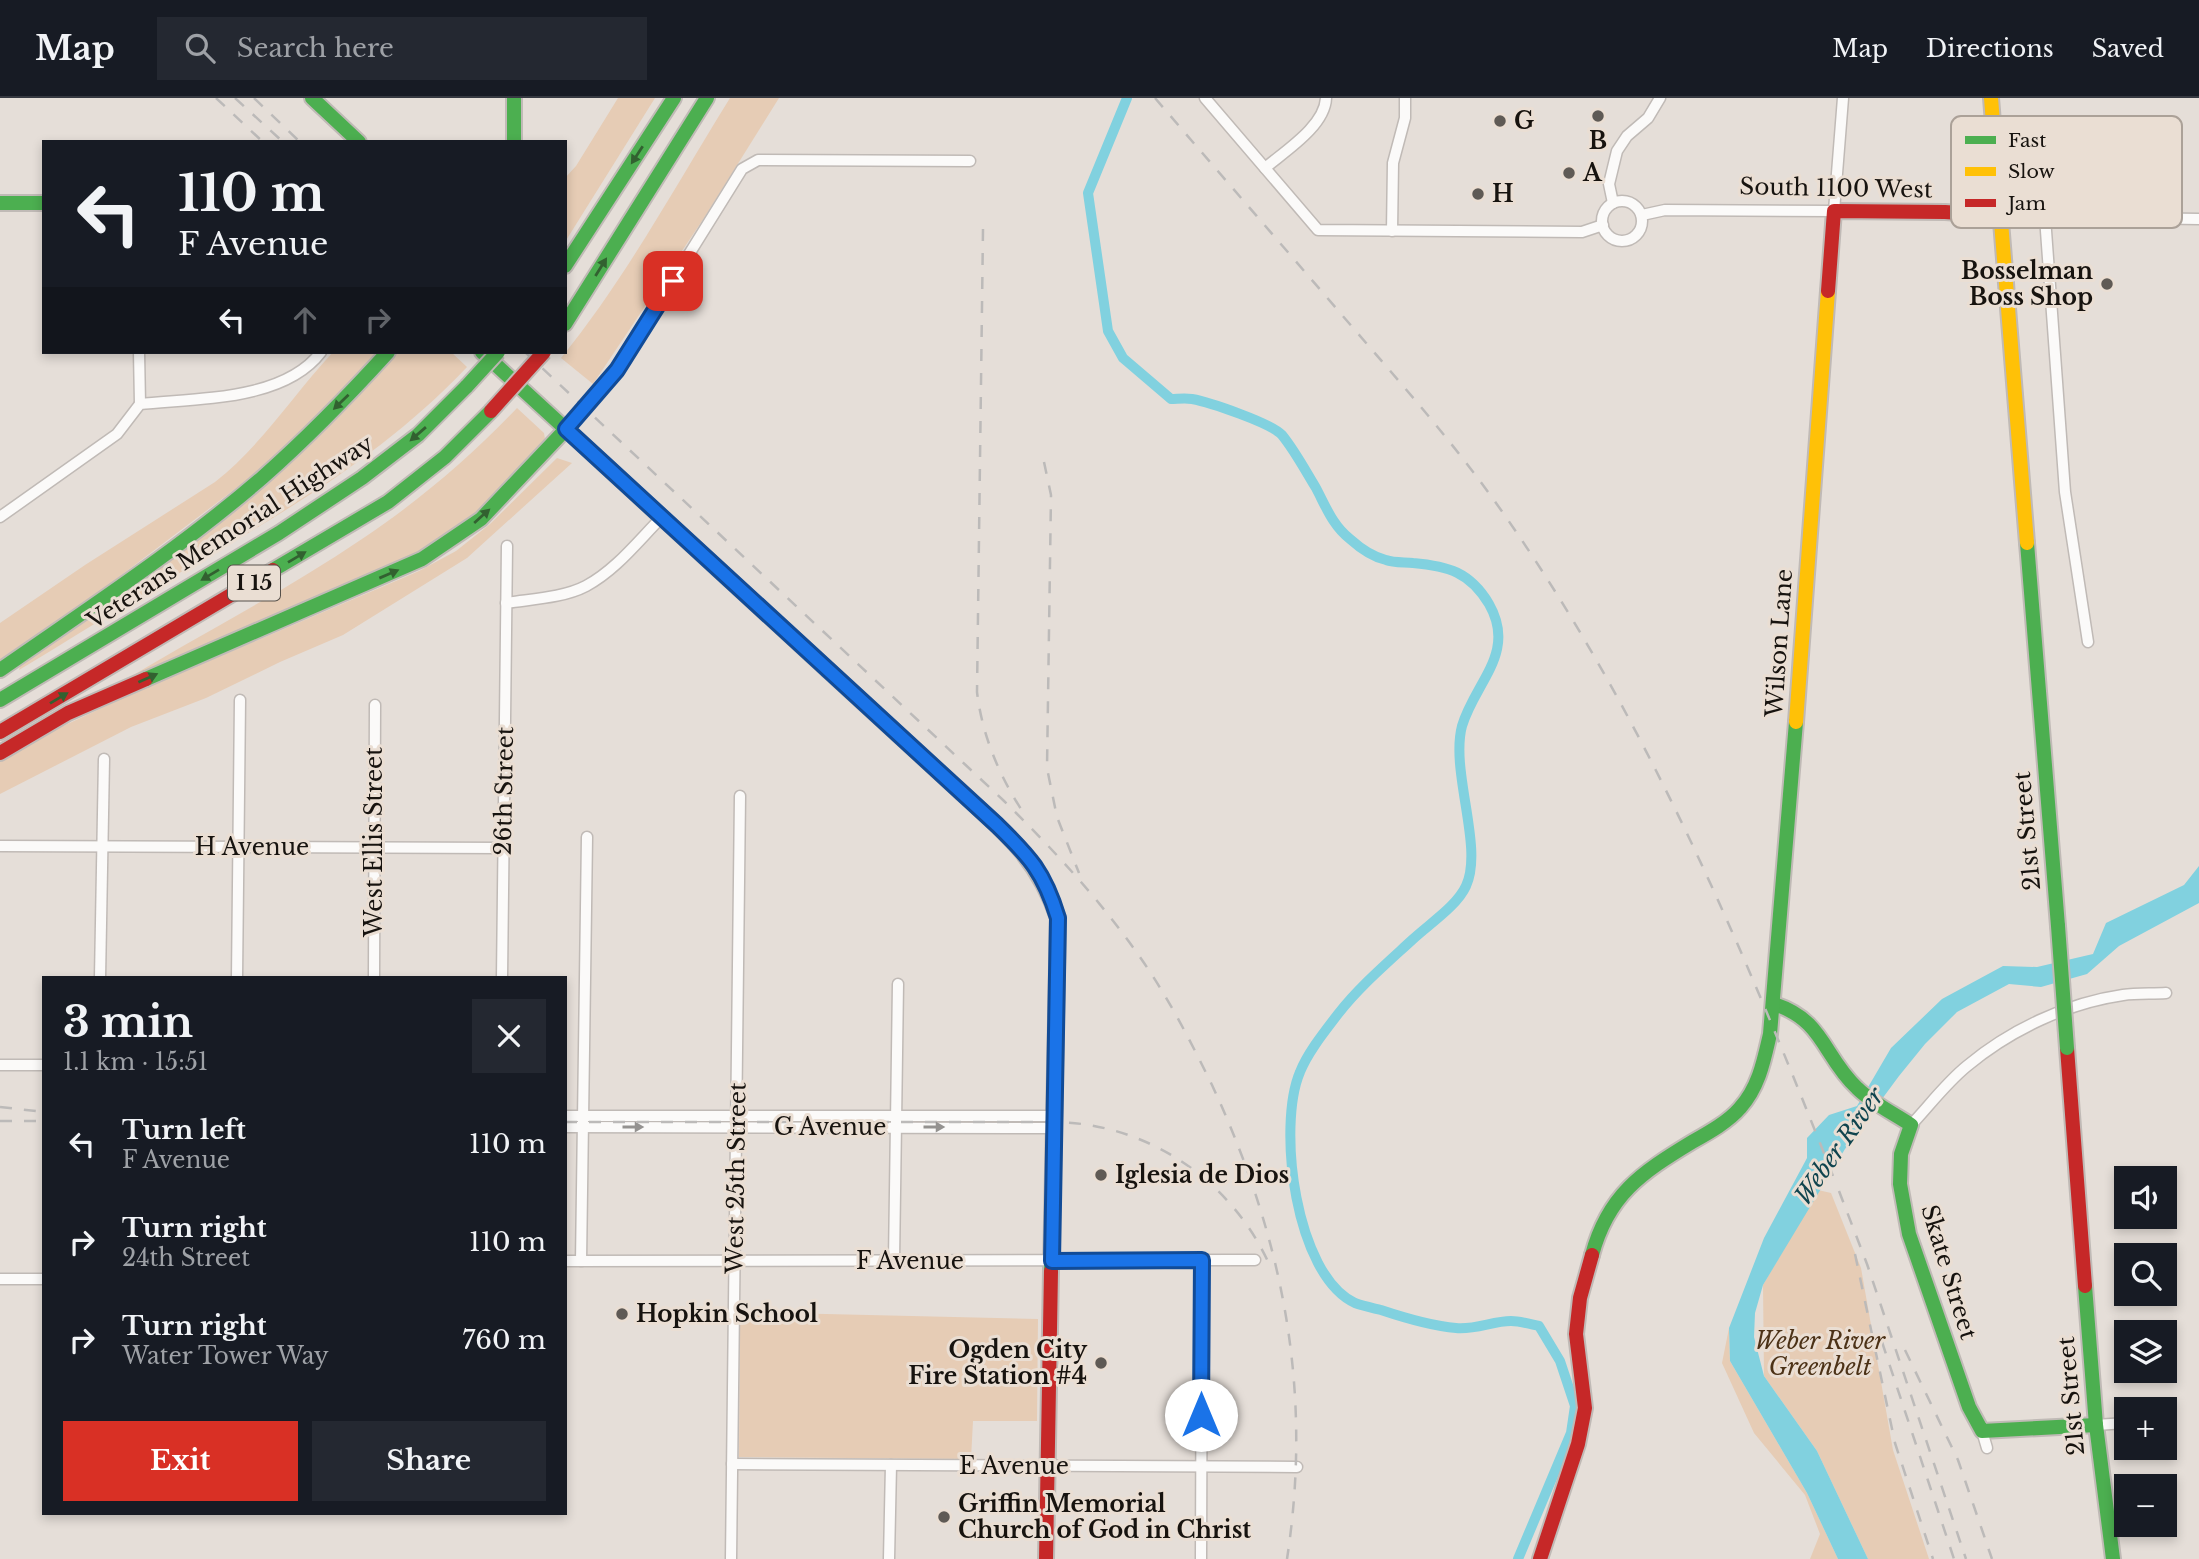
<!DOCTYPE html>
<meta charset="utf-8">
<style>
body{margin:0;font-family:"Libre Baskerville",serif;background:#242831;color:#f1f3f6;height:100vh;display:flex;flex-direction:column;font-size:26px;white-space:nowrap}
*{box-sizing:border-box;margin:0}
p{font-size:23px;color:#9ea1a6}
.icon{flex:none;width:38px;height:38px;fill:none;stroke:currentColor;stroke-width:2;stroke-linecap:round;stroke-linejoin:round}
.map{position:relative;flex:1;overflow:hidden}
.side{position:absolute;left:42px;top:878px;width:525px;height:539px;display:flex;flex-direction:column;background:#171b24;border-radius:0px;box-shadow:0 4px 10px #0003}
.side>*{flex:none}
.banner{position:absolute;left:42px;top:42px;width:525px;height:214px;border-radius:0px;box-shadow:0 4px 10px #0003;background:#171b24;color:#f1f3f6;overflow:hidden}
.controls{position:absolute;left:2114px;top:1068px;display:grid;gap:14px}
.controls a{display:grid;place-items:center;width:63px;height:63px;border-radius:0px;background:#171b24;box-shadow:0 4px 10px #0003;font-size:35px}
.pin{position:absolute;display:grid;place-items:center;width:60px;height:60px;color:#fff;margin:-30px;border-radius:14px;box-shadow:0 4px 10px #0006}
.me{position:absolute;width:77px;margin:-38px;rotate:0deg;stroke-linejoin:round;filter:drop-shadow(0 0 5px #0008)}
.turn{display:flex;align-items:center;gap:24px;height:147px;padding:0 21px;font-size:32px}
.turn .icon{width:91px;height:91px;stroke-width:2.5}
.turn b{display:block;font-size:49px;line-height:60px}
.lanes{display:flex;align-items:center;height:66px;padding:0 21px;background:#0003;justify-content:center;gap:35px;direction:ltr}
.lanes .off{opacity:.35}
.round{display:grid;place-items:center;flex:none;width:74px;height:74px;border-radius:0px;background:#242831}
.summary{display:flex;align-items:center;justify-content:space-between;height:119px;padding:0 21px}
h1{font-size:42px;font-weight:800;line-height:52px}
.cta{display:flex;gap:14px;margin-top:auto;padding:14px 21px}
.cta a{flex:1;height:80px;border-radius:0px;background:#d93025;color:#fff;font-size:28px;font-weight:800;line-height:80px;text-align:center}
.cta a+a{background:#242831;color:#f1f3f6}
ul{padding:0;list-style:none}
li{display:flex;align-items:center;gap:21px;height:98px;padding:0 21px}
li div{flex:1}
li b{display:block;font-size:26px}
li em{font-style:normal}
header{display:flex;align-items:center;gap:42px;box-sizing:border-box;height:98px;padding:0 35px;background:#171b24;border-bottom:2px solid #363941}
header strong{font-size:33px}
nav{display:flex;gap:38px;margin-inline-start:auto;font-size:24px}
.search{width:490px;height:63px;background:#242831;display:flex;align-items:center;gap:18px;box-sizing:border-box;padding:0 24px;border-radius:0px;color:#9ea1a6;font-size:26px}
.map>svg:first-child{display:block}
.green{fill:#e6ccb5}
.water{fill:#81d1df}
.lines{fill:none;stroke-linecap:round;stroke-linejoin:round}
.canal{stroke:#81d1df;stroke-width:10}
.street-casing{stroke:#c0bab6;stroke-width:13}
.fast-casing{stroke:#c0bab6;stroke-width:18}
.slow-casing{stroke:#c0bab6;stroke-width:18}
.jam-casing{stroke:#c0bab6;stroke-width:18}
.street{stroke:#fbfaf9;stroke-width:10}
.fast{stroke:#4caf50;stroke-width:14}
.slow{stroke:#ffc107;stroke-width:14}
.jam{stroke:#c62828;stroke-width:14}
.rail{stroke:#bcbab9;stroke-width:2.5;stroke-dasharray:12 12;stroke-linecap:butt}
.fast-bridge-casing{stroke:#c0bab6;stroke-width:18;stroke-linecap:butt}
.jam-bridge-casing{stroke:#c0bab6;stroke-width:18;stroke-linecap:butt}
.fast-bridge{stroke:#4caf50;stroke-width:14}
.jam-bridge{stroke:#c62828;stroke-width:14}
.oneway{fill:#326130}
.oneway2{fill:#949290}
.route-casing{stroke:#114b97;stroke-width:18}
.route{stroke:#1a73e8;stroke-width:12}
.poi-dot{fill:#5f5a55;stroke:#eaded3;stroke-width:2.5}
.labels{text-anchor:middle;dominant-baseline:central;stroke-width:6;stroke-linejoin:round;paint-order:stroke}
.shield{fill:#eaded3;stroke:#56504a;stroke-width:2}
.shield-label{font-size:21px;font-weight:bold;fill:#17130f}
.poi-label{font-size:23px;font-weight:bold;fill:#17130f;stroke:#eaded3;text-anchor:start}
.street-label{font-size:23px;fill:#17130f;stroke:#eaded3}
.park-label{font-size:23px;font-style:italic;fill:#4c3217;stroke:#eaded3}
.water-label{font-size:24px;font-style:italic;fill:#10444e;stroke:#eaded3}
.key{fill:#eaded3;stroke:#aba198;stroke-width:2}
.key-label{font-size:19px;fill:#17130f}
</style>
<header>
<strong>Map</strong>
<div class="search"><svg class="icon" aria-label="search" viewBox="0 0 24 24"><circle cx="10" cy="10" r="6"/><path d="M15 15l6 6"/></svg>Search here</div>
<nav><a>Map</a><a>Directions</a><a>Saved</a></nav>
</header>
<div class="map">
<svg width="2199" height="1461" viewBox="0 0 2199 1461">
<rect width="100%" height="100%" fill="#e5ded8"/>
<g class="green">
<path d="M618 0H655L565 144V80L576 68Z"/>
<path d="M730 0H779L704 120 593 286 561 260C626 180 676 87 730 0Z"/>
<path d="M333 254H377L284 354 0 569V525L85 467 215 384C262 347 293 297 333 254Z"/>
<path d="M396 254H451L467 269C379 362 273 421 164 484 115 512 68 543 19 572L20 568 142 477Z"/>
<path d="M517 310 544 335 545 341 501 395 433 447 110 591C193 540 281 496 362 441 419 403 470 359 517 310Z"/>
<path d="M557 360 572 365 467 460 343 537 280 564 206 600 131 629 0 696V662L61 629 132 596 419 473 456 453 490 426Z"/>
<path d="M1818 1092 1831 1095 1861 1170 1893 1352 1929 1461H1868L1817 1353 1764 1278 1763 1187Z"/>
<path d="M740 1214 1038 1221 1037 1323H973L971 1361 739 1359Z"/>
<path d="M1729 1230 1730 1263 1807 1395 1838 1461H1810L1820 1436 1805 1397 1754 1335 1722 1265Z"/>
</g>
<path class="water" d="M2199 768V805L2119 848 2087 876 2041 889 2009 886 1957 914 1925 946 1899 978 1845 1051 1763 1187 1755 1215 1754 1239 1764 1278 1817 1353 1868 1461H1838L1807 1395 1730 1263 1729 1230 1764 1140 1807 1060V1040L1829 1017 1857 1008 1891 950 1942 901 2003 868 2037 869 2093 856 2106 825 2184 787Z"/>
<g class="lines">
<path class="canal" d="M1127 0 1088 95 1108 233 1123 260 1171 301C1177 301 1185 300 1192 301 1209 304 1271 325 1282 337 1295 353 1305 372 1316 390 1326 409 1333 428 1350 441 1360 450 1373 459 1386 462 1394 465 1405 464 1413 465 1448 468 1470 474 1489 506 1517 555 1475 584 1462 628 1450 673 1484 750 1466 788 1457 808 1429 826 1412 842 1387 865 1359 889 1338 916 1325 933 1308 954 1300 974 1277 1028 1295 1177 1355 1205 1363 1208 1373 1210 1381 1212 1405 1220 1431 1228 1456 1230 1475 1232 1493 1223 1511 1223 1520 1223 1530 1226 1539 1228L1560 1263 1575 1308 1571 1335 1518 1461"/>
<g class="street-casing">
<g id="street">
<path d="M1205 0 1318 132 1582 134 1603 127"/>
<path d="M1265 70C1285 53 1325 28 1326 0"/>
<circle cx="1622" cy="123" r="20"/>
<path d="M1613 105 1609 86 1617 53 1627 38 1648 20 1660 0"/>
<path d="M1642 117 1665 112 1834 113 1843 0"/>
<path d="M2001 118 2199 121"/>
<path d="M2045 119 2065 394 2088 544"/>
<path d="M1392 133 1393 65 1405 20V0"/>
<path d="M139 254 140 306"/>
<path d="M566 331 617 272 742 71 758 62 970 63"/>
<path d="M0 419 117 336 140 306C197 300 284 303 321 254"/>
<path d="M506 505C531 501 563 500 586 488 616 472 638 443 662 419"/>
<path d="M0 748 503 750"/>
<path d="M100 880 104 661"/>
<path d="M237 880 240 602"/>
<path d="M374 880 375 607"/>
<path d="M502 880 507 448"/>
<path d="M0 967H44"/>
<path d="M565 1018H1054"/>
<path d="M1911 1027C1929 1008 1946 985 1967 968 2010 932 2067 905 2123 897 2137 895 2152 896 2166 895"/>
<path d="M565 1029 1054 1030"/>
<path d="M565 1163 1255 1162"/>
<path d="M581 1163 587 739"/>
<path d="M894 1163 898 886"/>
<path d="M0 1181H44"/>
<path d="M2096 1327 2126 1325"/>
<path d="M1982 1333 1987 1350"/>
<path d="M732 1366 1297 1369"/>
<path d="M731 1461C734 1207 739 953 740 698"/>
<path d="M889 1461 891 1367"/>
<path d="M1201 1461 1202 1162"/>
</g>
</g>
<g class="fast-casing">
<g id="fast">
<path d="M312 0 359 44"/>
<path d="M514 0V44"/>
<path d="M0 105H44"/>
<path d="M565 168 674 0"/>
<path d="M565 226 707 0"/>
<path d="M482 254 828 572"/>
<path d="M2027 445 2058 828"/>
<path d="M273 472 388 404 445 359 491 313"/>
<path d="M0 572C89 510 181 450 263 379 307 340 349 297 388 254"/>
<path d="M146 581 422 461 481 421 566 331"/>
<path d="M0 602 279 435 362 380 418 337 467 288"/>
<path d="M962 695C1006 735 1038 761 1058 820L1051 1173"/>
<path d="M1774 906C1824 922 1823 958 1857 990 1872 1005 1893 1015 1911 1027L1901 1056 1900 1086 1909 1136 1969 1309 1982 1333 2096 1327"/>
<path d="M1592 1157C1608 1097 1641 1075 1692 1044 1708 1035 1728 1024 1740 1010 1759 989 1764 962 1770 936L1796 624"/>
<path d="M2085 1188 2096 1327 2113 1461"/>
</g>
</g>
<g class="slow-casing">
<g id="slow">
<path d="M1991 0 2027 445"/>
<path d="M1796 624 1828 193"/>
</g>
</g>
<g class="jam-casing">
<g id="jam">
<path d="M1828 193 1834 113 1945 114 2001 118"/>
<path d="M828 572 962 695"/>
<path d="M0 634 273 472"/>
<path d="M0 655 68 615 146 581"/>
<path d="M2067 950 2085 1188"/>
<path d="M1046 1461 1051 1173"/>
<path d="M1540 1461 1578 1346 1585 1310 1576 1236 1580 1200 1592 1157"/>
</g>
</g>
<use href="#street" class="street"/>
<use href="#fast" class="fast"/>
<use href="#slow" class="slow"/>
<use href="#jam" class="jam"/>
<g class="rail">
<path d="M216 0 263 44"/>
<path d="M235 0 283 44"/>
<path d="M254 0 300 44"/>
<path d="M1155 0C1221 77 1288 154 1354 231 1405 290 1456 348 1501 412 1646 618 1743 850 1835 1083"/>
<path d="M983 131 977 594C982 636 998 675 1021 711"/>
<path d="M525 254 1003 702C1053 751 1102 804 1142 862 1169 901 1191 944 1212 987 1283 1140 1313 1292 1287 1461"/>
<path d="M1044 364 1051 397 1047 670 1057 719 1079 775"/>
<path d="M0 1009 44 1014"/>
<path d="M0 1023H44"/>
<path d="M565 1024H1054C1147 1025 1232 1082 1270 1168"/>
<path d="M1839 1093 1867 1166 1966 1461"/>
<path d="M1855 1156 1895 1345 1933 1461"/>
<path d="M1882 1244 1954 1461"/>
<path d="M1905 1252 1958 1362 1992 1461"/>
</g>
<g class="fast-bridge-casing">
<g id="fast-bridge">
<path d="M467 288 498 254"/>
<path d="M2058 828 2067 950"/>
</g>
</g>
<g class="jam-bridge-casing">
<path id="jam-bridge" d="M491 313 544 254"/>
</g>
<use href="#fast-bridge" class="fast-bridge"/>
<use href="#jam-bridge" class="jam-bridge"/>
</g>
<defs><path id="oneway-solid" d="M-6-.8H1V-3.2L6.5 0L1 3.2V.8H-6Z" transform="scale(1.75)"/></defs>
<g class="oneway">
<use href="#oneway-solid" transform="translate(637 57) rotate(123)"/>
<use href="#oneway-solid" transform="translate(601 169) rotate(-58)"/>
<use href="#oneway-solid" transform="translate(341 304) rotate(136)"/>
<use href="#oneway-solid" transform="translate(418 336) rotate(139)"/>
<use href="#oneway-solid" transform="translate(482 418) rotate(-42)"/>
<use href="#oneway-solid" transform="translate(297 459) rotate(-31)"/>
<use href="#oneway-solid" transform="translate(389 476) rotate(-23)"/>
<use href="#oneway-solid" transform="translate(210 477) rotate(149)"/>
<use href="#oneway-solid" transform="translate(148 580) rotate(-24)"/>
<use href="#oneway-solid" transform="translate(59 600) rotate(-31)"/>
</g>
<g class="oneway2">
<use href="#oneway-solid" transform="translate(633 1029)"/>
<use href="#oneway-solid" transform="translate(934 1029)"/>
</g>
<g class="lines">
<g class="route-casing">
<path id="route" d="M673 183 617 272 566 331 997 727C1030 759 1044 774 1058 820L1052 1163 1202 1162 1201 1317"/>
</g>
<use href="#route" class="route"/>
</g>
<g class="poi-dot">
<circle cx="1598" cy="18" r="7"/>
<circle cx="1500" cy="23" r="7"/>
<circle cx="1569" cy="75" r="7"/>
<circle cx="1478" cy="96" r="7"/>
<circle cx="2107" cy="186" r="7"/>
<circle cx="1101" cy="1077" r="7"/>
<circle cx="622" cy="1216" r="7"/>
<circle cx="1101" cy="1265" r="7"/>
<circle cx="944" cy="1419" r="7"/>
</g>
<g class="labels">
<rect class="shield" x="228" y="467.5" width="52" height="35" rx="5"/>
<g class="shield-label">
<text x="254" y="485">I 15</text>
</g>
<g class="poi-label">
<text x="1514" y="23">G</text>
<text x="1598" y="43" text-anchor="middle">B</text>
<text x="1583" y="75">A</text>
<text x="1492" y="96">H</text>
<text x="2093" y="173" text-anchor="end">Bosselman<tspan x="2093" dy="26">Boss Shop</tspan></text>
<text x="1115" y="1077">Iglesia de Dios</text>
<text x="636" y="1216">Hopkin School</text>
<text x="1087" y="1252" text-anchor="end">Ogden City<tspan x="1087" dy="26">Fire Station #4</tspan></text>
<text x="958" y="1406">Griffin Memorial<tspan x="958" dy="26">Church of God in Christ</tspan></text>
</g>
<g class="street-label">
<text transform="translate(1836 90) rotate(1)">South 1100 West</text>
<text transform="translate(230 434) rotate(-33)">Veterans Memorial Highway</text>
<text transform="translate(1779 545) rotate(-86)">Wilson Lane</text>
<text transform="translate(504 693) rotate(-89)">26th Street</text>
<text transform="translate(2027 733) rotate(-95)">21st Street</text>
<text transform="translate(374 744) rotate(-90)">West Ellis Street</text>
<text x="252" y="749">H Avenue</text>
<text x="830" y="1029">G Avenue</text>
<text transform="translate(736 1080) rotate(-89)">West 25th Street</text>
<text x="910" y="1163">F Avenue</text>
<text transform="translate(1949 1174) rotate(73)">Skate Street</text>
<text transform="translate(2071 1298) rotate(-95)">21st Street</text>
<text x="1014" y="1368">E Avenue</text>
</g>
<g class="park-label">
<text x="1820" y="1243">Weber River<tspan x="1820" dy="26">Greenbelt</tspan></text>
</g>
<g class="water-label">
<text transform="translate(1839 1048) rotate(-55)">Weber River</text>
</g>
</g>
<rect x="1951" y="18" width="231" height="112" rx="10" class="key"/>
<rect x="1965" y="38" width="31" height="8" fill="#4caf50"/>
<rect x="1965" y="69" width="31" height="9" fill="#ffc107"/>
<rect x="1965" y="101" width="31" height="8" fill="#c62828"/>
<g class="key-label">
<text x="2008" y="49">Fast</text>
<text x="2008" y="80">Slow</text>
<text x="2008" y="112">Jam</text>
</g>
</svg>
<div class="controls">
<a><svg class="icon" aria-label="sound" viewBox="0 0 24 24"><path d="M4 9h4l5-4v14l-5-4H4zM17 9q2 3 0 6"/></svg></a>
<a><svg class="icon" aria-label="search" viewBox="0 0 24 24"><circle cx="10" cy="10" r="6"/><path d="M15 15l6 6"/></svg></a>
<a><svg class="icon" aria-label="layers" viewBox="0 0 24 24"><path d="M12 4l9 5-9 5-9-5zM3 14l9 5 9-5"/></svg></a>
<a>+</a>
<a>−</a>
</div>
<div class="pin" style="left:673px;top:183px;background:#d93025"><svg class="icon" aria-label="arrive" viewBox="0 0 24 24"><path d="M6 21V4h12l-3 4 3 4H6"/></svg></div>
<svg class="me" style="left:1201px;top:1317px" viewBox="-20 -20 40 40"><circle r="19" fill="#fff"/><path d="M0-13L10 11 0 6-10 11z" fill="#1a73e8"/></svg>
<div class="banner">
<div class="turn"><svg class="icon" aria-label="left" viewBox="0 0 24 24"><path d="M17 20v-9H6M10 6l-5 5 5 5"/></svg><div><b>110 m</b>F Avenue</div></div>
<div class="lanes"><svg class="icon" aria-label="left" viewBox="0 0 24 24"><path d="M17 20v-9H6M10 6l-5 5 5 5"/></svg><svg class="icon off" aria-label="ahead" viewBox="0 0 24 24"><path d="M12 20V5M6 11l6-6 6 6"/></svg><svg class="icon off" aria-label="right" viewBox="0 0 24 24"><path d="M7 20v-9h11M14 6l5 5-5 5"/></svg></div>
</div>
<section class="side">
<div class="summary"><div><h1>3 min</h1><p>1.1 km · 15:51</p></div><a class="round"><svg class="icon" aria-label="close" viewBox="0 0 24 24"><path d="M6 6l12 12M18 6L6 18"/></svg></a></div>
<ul>
<li><svg class="icon" aria-label="left" viewBox="0 0 24 24"><path d="M17 20v-9H6M10 6l-5 5 5 5"/></svg><div><b>Turn left</b><p>F Avenue</p></div><em>110 m</em></li>
<li><svg class="icon" aria-label="right" viewBox="0 0 24 24"><path d="M7 20v-9h11M14 6l5 5-5 5"/></svg><div><b>Turn right</b><p>24th Street</p></div><em>110 m</em></li>
<li><svg class="icon" aria-label="right" viewBox="0 0 24 24"><path d="M7 20v-9h11M14 6l5 5-5 5"/></svg><div><b>Turn right</b><p>Water Tower Way</p></div><em>760 m</em></li>
</ul>
<div class="cta"><a>Exit</a><a>Share</a></div>
</section>
</div>
